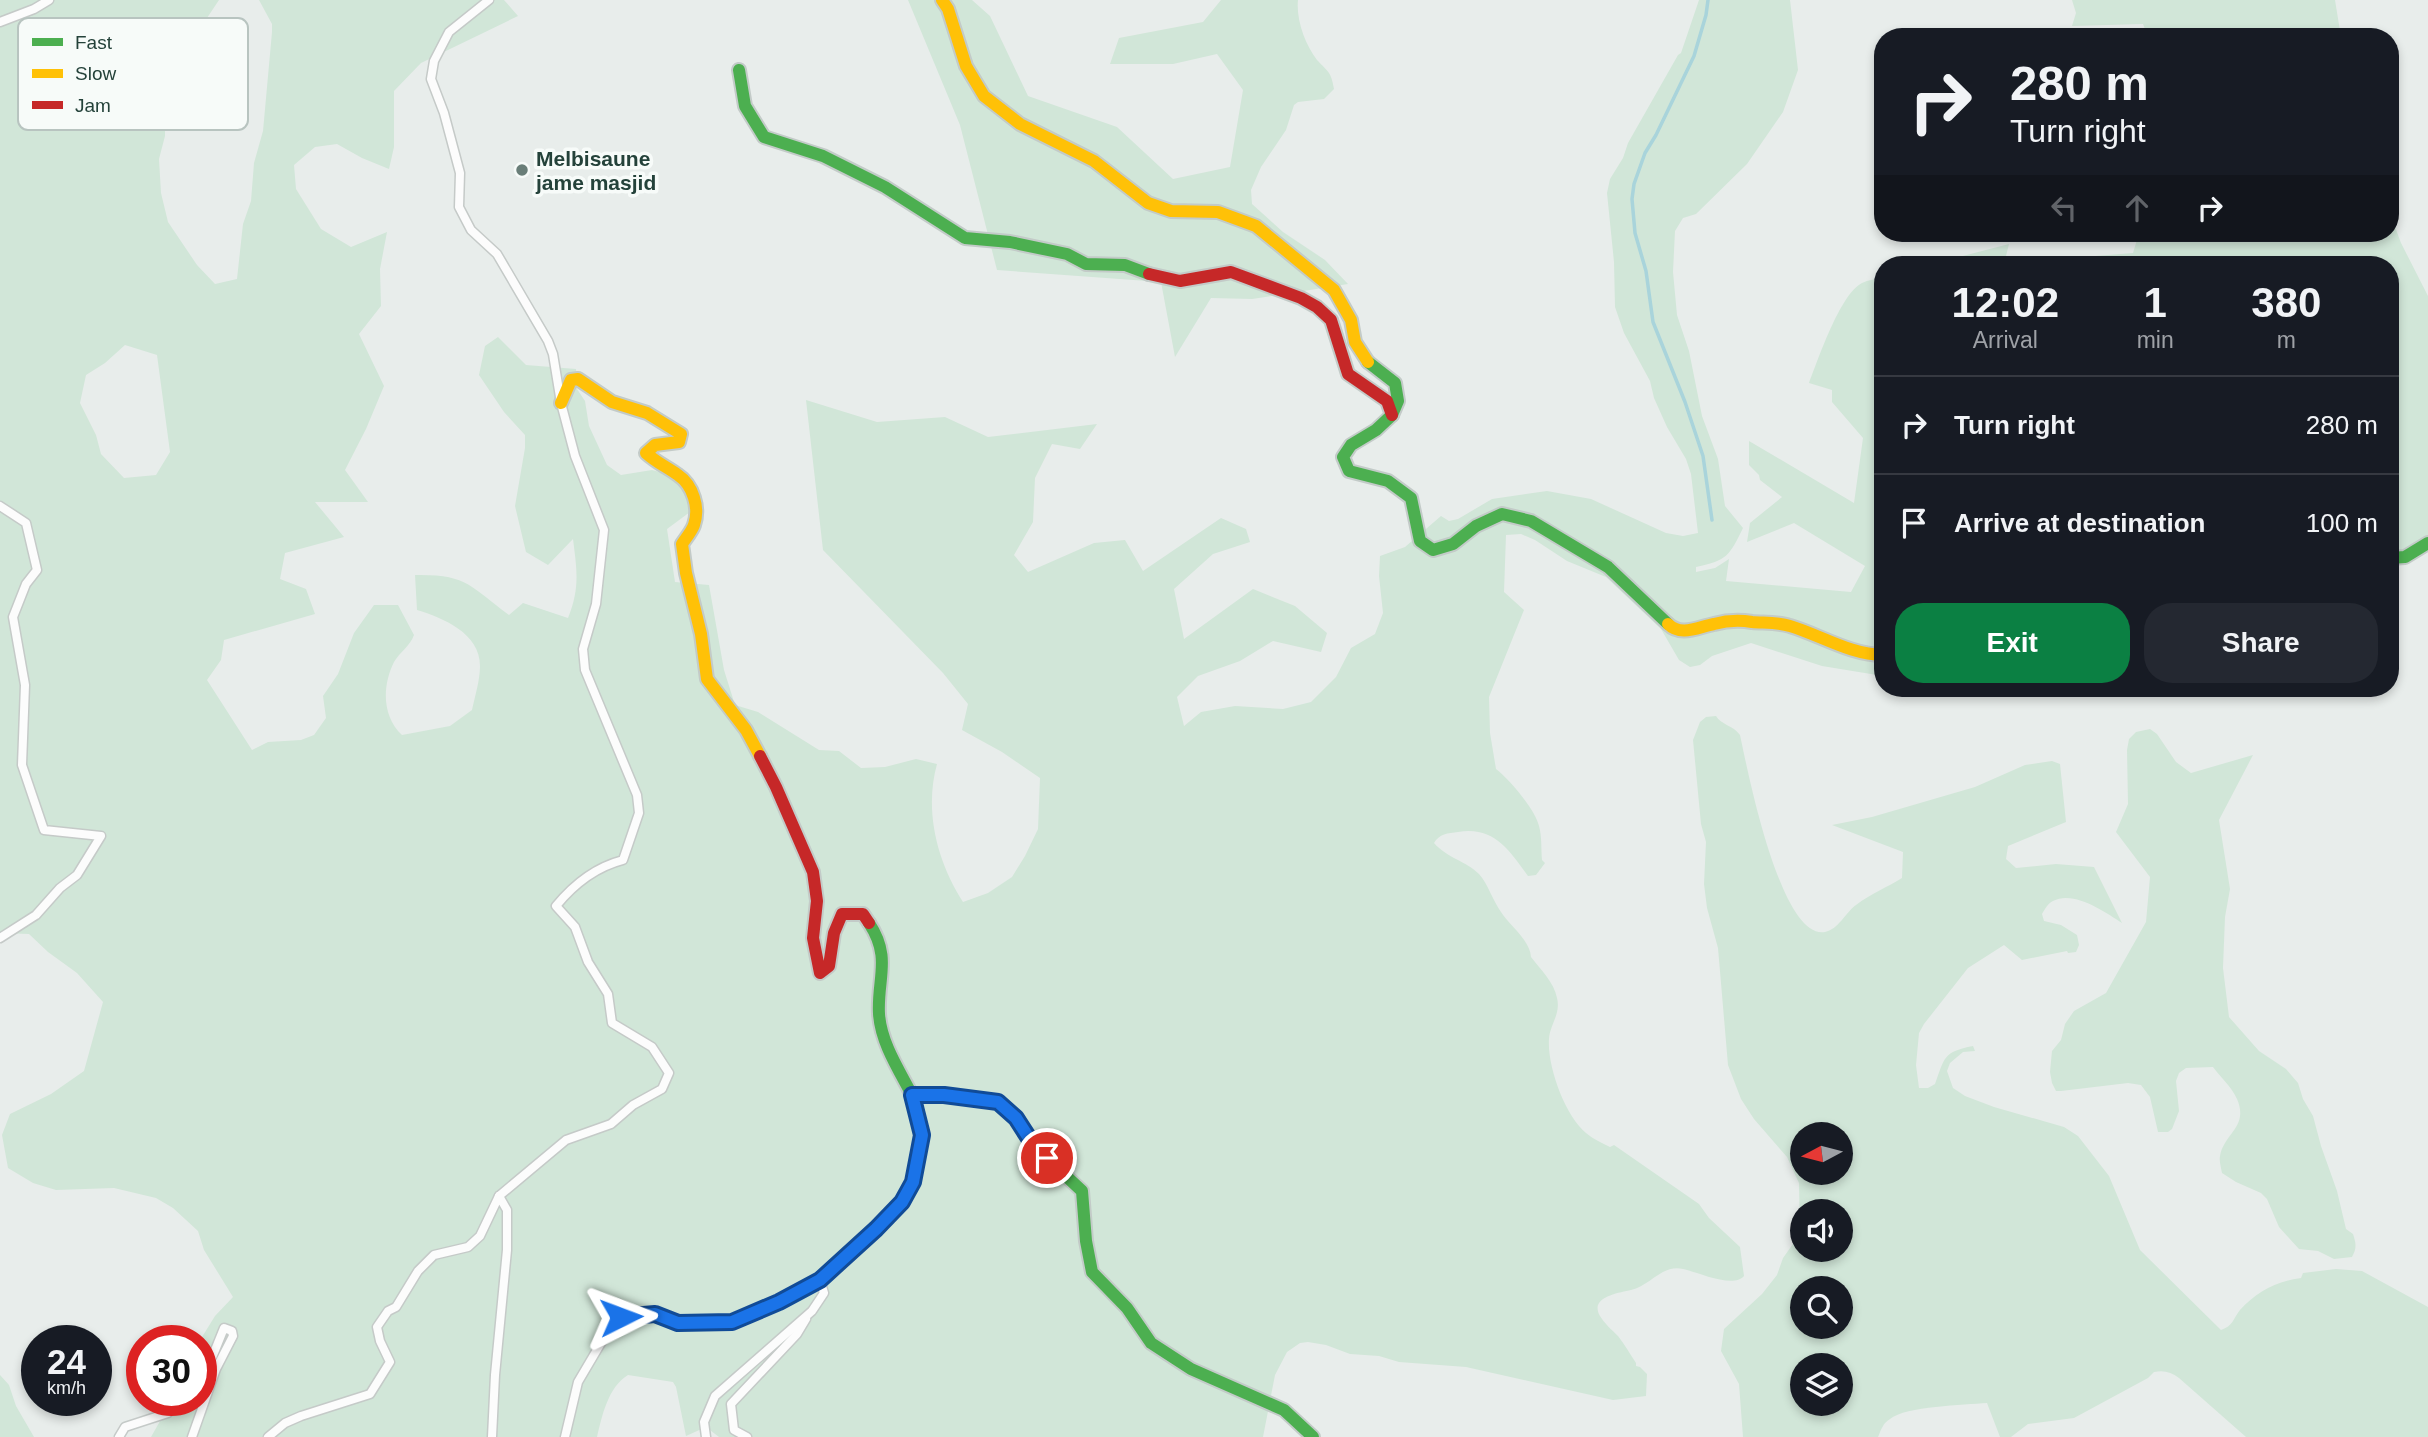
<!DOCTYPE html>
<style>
body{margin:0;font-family:Helvetica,sans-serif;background:#242831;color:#f1f3f6;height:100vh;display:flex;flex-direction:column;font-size:26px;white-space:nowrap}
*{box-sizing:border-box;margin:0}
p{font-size:23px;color:#9ea1a6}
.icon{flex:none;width:38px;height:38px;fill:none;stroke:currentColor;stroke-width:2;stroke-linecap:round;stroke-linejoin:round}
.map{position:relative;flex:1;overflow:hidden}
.drawer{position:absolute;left:1874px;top:256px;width:525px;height:441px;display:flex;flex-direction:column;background:#171b24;border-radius:28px;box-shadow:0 4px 10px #0003}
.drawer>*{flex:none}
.top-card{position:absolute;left:1874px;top:28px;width:525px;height:214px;border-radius:28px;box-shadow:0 4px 10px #0003;background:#171b24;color:#f1f3f6;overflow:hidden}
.needle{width:46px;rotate:263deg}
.fabs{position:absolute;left:1790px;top:1122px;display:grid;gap:14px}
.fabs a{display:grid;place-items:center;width:63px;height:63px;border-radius:50%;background:#171b24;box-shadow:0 4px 10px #0003;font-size:35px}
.speed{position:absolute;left:21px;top:1325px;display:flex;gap:14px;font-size:35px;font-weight:700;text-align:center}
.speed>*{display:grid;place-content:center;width:91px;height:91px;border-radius:50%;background:#171b24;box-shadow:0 4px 10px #0003;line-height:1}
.speed small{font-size:18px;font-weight:400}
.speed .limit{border:10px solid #d22;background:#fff;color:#111}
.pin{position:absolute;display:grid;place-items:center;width:60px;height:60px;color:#fff;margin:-30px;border:4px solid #fff;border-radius:50%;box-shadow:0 2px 7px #0007}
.me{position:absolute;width:77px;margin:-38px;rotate:87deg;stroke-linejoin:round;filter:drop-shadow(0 0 5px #0008)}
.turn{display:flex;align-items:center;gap:24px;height:147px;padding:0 21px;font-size:32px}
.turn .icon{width:91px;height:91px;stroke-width:2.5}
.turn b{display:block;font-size:49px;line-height:60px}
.lanes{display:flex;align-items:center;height:66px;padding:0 21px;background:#0003;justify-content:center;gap:35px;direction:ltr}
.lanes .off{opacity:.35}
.eta{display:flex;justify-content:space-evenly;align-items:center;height:119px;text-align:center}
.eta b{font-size:42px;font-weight:700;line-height:49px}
.primary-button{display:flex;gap:14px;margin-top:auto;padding:14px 21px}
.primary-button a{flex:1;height:80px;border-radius:28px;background:#0b8043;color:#fff;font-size:28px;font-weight:700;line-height:80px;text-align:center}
.primary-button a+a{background:#242831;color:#f1f3f6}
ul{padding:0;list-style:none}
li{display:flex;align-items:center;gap:21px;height:98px;padding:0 21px;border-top:2px solid #363941}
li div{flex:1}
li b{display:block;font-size:26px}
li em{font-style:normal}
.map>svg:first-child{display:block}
.green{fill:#d1e6d8;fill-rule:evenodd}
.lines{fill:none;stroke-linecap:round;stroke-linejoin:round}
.stream{stroke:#a9d4db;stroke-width:3.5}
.street-casing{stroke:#c5cac8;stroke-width:11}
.fast-casing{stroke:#c3cbc8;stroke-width:16}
.slow-casing{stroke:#c3cbc8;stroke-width:16}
.jam-casing{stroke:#c3cbc8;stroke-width:16}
.street{stroke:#fcfcfc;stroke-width:8}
.fast{stroke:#4caf50;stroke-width:12}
.slow{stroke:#ffc107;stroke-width:12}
.jam{stroke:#c62828;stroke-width:12}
.route-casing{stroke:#114b97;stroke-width:18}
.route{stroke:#1a73e8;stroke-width:12}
.poi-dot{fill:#697e78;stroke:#f7fbf9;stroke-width:2.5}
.labels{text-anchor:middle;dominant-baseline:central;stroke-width:7;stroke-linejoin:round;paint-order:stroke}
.poi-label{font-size:21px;font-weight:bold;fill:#24423a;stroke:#f7fbf9;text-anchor:start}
.key{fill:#f7fbf9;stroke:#b8c4c0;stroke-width:2}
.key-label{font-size:19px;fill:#24423a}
</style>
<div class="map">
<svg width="2428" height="1437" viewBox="0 0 2428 1437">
<rect width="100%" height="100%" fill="#e8edeb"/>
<g class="green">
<path d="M0 0H219L193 39 187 58 165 98V136L159 159 161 193 168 222 197 265 215 284 237 279 243 224 251 201 254 163 263 131 272 32V24L259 0H504L518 16 421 63 394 91V147L389 169 362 158 337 144 315 147 294 165 296 189 321 229 351 247 387 232 380 269 381 306 359 334 384 386 366 429 345 470 368 502H315L344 537 285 553 280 579 306 589 315 614 224 640 221 660 207 680 252 750 268 742 301 740 314 735 326 718 323 696 338 674 354 633 374 605H398L414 635C410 646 400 652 394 662 382 686 382 716 402 735L450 726 472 710C475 696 480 680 480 666 480 633 443 618 417 610L415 575C467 574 470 586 509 615L523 603 568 618C580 588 577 571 573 539L548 565 526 552 515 506 525 448V435L504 412 479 375 485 346 498 337 526 365 576 369 577 389 585 401 589 426 607 465 621 475 652 470 683 478 690 512 667 529 675 582 709 585 724 670 735 705 758 712 819 750 839 751 861 768 885 767 916 759 937 764C924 811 937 861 963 902L988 893 1012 877 1025 856 1038 829 1040 778 1002 752 962 730 968 704 943 673 823 550 806 400 877 422 945 417 988 437 1097 424 1080 449 1052 444 1035 478 1033 522 1014 555 1028 572 1094 543 1125 540 1143 571 1221 518 1246 529 1250 542 1213 554 1174 589 1184 639 1253 589 1295 606 1327 633 1321 652 1273 641 1240 661 1198 676 1177 697 1184 726 1201 712 1235 706 1283 709 1311 702 1336 677 1351 648 1375 634 1383 613 1379 576 1380 556 1405 547 1441 516 1449 521 1458 519 1492 499 1547 491 1591 499 1666 533 1683 536 1698 533 1691 474 1686 459 1667 427 1654 398 1650 381 1624 333 1615 307 1614 262 1607 193 1610 179 1623 158 1628 143 1678 55 1681 53 1699 0H1790L1798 70 1783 112 1747 164 1696 214 1683 218 1675 231 1673 272 1677 315 1689 351 1702 416 1718 459 1725 506 1743 528C1729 556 1728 560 1696 567V572L1715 568 1729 559 1726 581 1851 592 1865 566 1794 523 1747 542 1750 523 1782 497 1760 480 1759 475 1749 465V441L1854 503 1863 438 1832 402V390L1809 383C1818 360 1840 294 1862 283 1868 280 1876 279 1883 278V676L1822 666 1751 643 1712 656 1700 665 1690 667 1679 660 1661 629 1606 577 1567 561 1535 540 1521 534 1506 535 1504 592 1524 610 1489 697 1490 733 1496 769C1509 779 1535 809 1539 826 1542 836 1541 849 1542 860L1545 863 1536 875 1528 876C1509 850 1494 826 1458 832 1448 833 1439 834 1434 843 1447 858 1466 861 1479 874 1488 884 1493 901 1501 912 1510 926 1530 940 1531 957 1540 969 1554 982 1557 998 1561 1014 1550 1024 1549 1039 1547 1066 1565 1116 1586 1133 1593 1139 1602 1143 1610 1147L1614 1145 1699 1204 1709 1218 1740 1247 1744 1276C1733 1289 1698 1272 1683 1269 1662 1264 1650 1286 1631 1290 1618 1293 1589 1297 1600 1316 1604 1323 1612 1330 1618 1336 1625 1345 1630 1354 1636 1363V1366L1640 1367 1647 1374 1646 1396 1613 1400 1466 1367 1399 1362 1379 1356 1350 1354 1326 1345 1308 1342 1300 1343 1287 1352 1275 1375 1263 1437H719L706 1427 686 1436 676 1387 673 1382 628 1375C608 1387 602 1416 597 1437H151L172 1400H201L202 1337 215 1316 233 1297 204 1250 198 1231 173 1208 156 1198 114 1188 56 1190 33 1183 8 1168 2 1135 10 1114 51 1094 84 1071 103 1002 77 973 48 952 29 934 0 933ZM125 345 157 355 170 452 156 475 124 478 101 454 96 435 80 403 86 375 105 363Z"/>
<path d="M908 0H972L990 16 1028 96 1117 127 1173 179 1230 167 1243 90 1217 54 1173 64H1110L1119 38 1203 22 1221 0H1298C1296 20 1305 44 1317 60 1328 72 1331 71 1334 89L1324 99 1298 102 1294 105 1286 130 1261 167 1251 190 1252 204 1283 232 1325 260 1348 284 1252 299 1211 298 1175 357 1161 282 997 270 960 125Z"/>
<path d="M2072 0H2335L2341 37H2148L2143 24 2072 26 2076 13Z"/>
<path d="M2391 216 2401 243 2428 296V539L2391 561 2390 264H2068L2070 258 2133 253 2139 233H2390Z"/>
<path d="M2009 244 2004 264H1932Z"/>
<path d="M1716 716C1721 725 1733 725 1740 735 1747 767 1780 940 1825 932 1839 929 1845 913 1856 905 1870 894 1888 887 1902 878L1903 852 1832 825 1872 817 1975 787 2025 765 2052 761 2060 764 2066 822 2008 846 2006 859 2016 868 2056 864 2094 867 2122 923C2105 912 2074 890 2053 901 2048 903 2045 909 2042 914L2044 921 2061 925 2077 935 2079 945 2076 952 2068 953 2067 951 2022 960 2004 945 1968 968 1924 1024 1919 1033 1916 1065 1919 1088H1928L1935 1084C1945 1057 1943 1052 1973 1046L1975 1051 1963 1052 1950 1063 1947 1071 1953 1088 1965 1096 1994 1107 2064 1127 2078 1136 2109 1176 2140 1250 2221 1330C2233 1326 2233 1319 2240 1310 2256 1292 2277 1281 2301 1278L2303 1273 2336 1269 2362 1271 2428 1307V1437H2246L2179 1378C2171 1372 2164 1370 2154 1372L2148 1378 2074 1418 2028 1424 2011 1437H2000L1987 1403C1964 1405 1906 1406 1890 1419 1883 1423 1881 1430 1878 1437H1743L1739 1384 1721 1351 1724 1329 1762 1294 1777 1275 1783 1258 1800 1234 1799 1183 1787 1157 1754 1119 1741 1099 1728 1065 1718 948 1707 908 1704 884 1706 842 1701 824 1693 740 1700 722 1706 717ZM1802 1134H1841V1172H1802ZM1802 1211H1841V1250H1802ZM1802 1288H1841V1326H1802ZM1802 1365H1841V1404H1802Z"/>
<path d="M2150 729 2157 734 2176 762 2191 773 2253 755 2219 820 2230 889 2225 917 2223 968 2229 1017 2259 1051 2286 1069 2298 1083 2303 1099 2313 1116 2321 1146 2337 1191 2346 1229 2353 1234C2356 1243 2357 1248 2352 1257L2334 1259 2318 1251 2299 1249 2279 1227 2267 1199 2261 1193 2236 1182 2222 1173C2221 1167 2219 1161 2220 1156 2224 1133 2249 1127 2237 1099 2231 1086 2221 1078 2213 1067L2186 1068 2179 1073 2176 1081 2179 1111 2172 1129 2168 1132H2158L2150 1097 2141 1085 2128 1083 2061 1091H2056L2052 1083 2050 1072 2052 1051 2061 1040 2065 1024 2074 1011 2106 993 2146 922 2150 877 2116 832 2128 804 2127 750 2129 739 2136 732Z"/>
<path d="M0 1375 9 1385 16 1406 34 1437H0Z"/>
</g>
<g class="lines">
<path class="stream" d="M1708 0 1706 15 1694 56 1656 135 1645 153 1634 184 1632 199 1635 233 1646 271 1653 322 1685 402 1703 456 1712 520"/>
<g class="street-casing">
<g id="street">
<path d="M489 0 449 32 434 61 431 79 444 113 460 173 459 207 471 230 497 254 548 341 553 354 561 403 575 456 604 530 596 604 583 649 585 670 637 795 639 813 623 860C596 867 574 884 556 906L575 927 588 962 608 994 612 1023 652 1047 669 1073 662 1089 633 1105 611 1124 566 1140 499 1196"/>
<path d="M0 22 34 9 49 0"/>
<path d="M0 506 26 523 37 570 26 584 13 617 25 685 22 765 44 830 101 836 77 875 60 888 36 915 0 938"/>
<path d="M820 1280 876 1229 902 1202 913 1182 922 1135 912 1095"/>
<path d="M119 1437 125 1427 168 1413 178 1400"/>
<path d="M192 1437 216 1369 233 1336 232 1331 224 1328 207 1370 201 1374"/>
<path d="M268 1437 285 1423 301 1416 370 1394 390 1362 380 1341 377 1327 388 1311 396 1307 418 1271 434 1255 468 1247 480 1236 499 1196 507 1210V1250L495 1375 492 1437"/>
<path d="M565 1437 578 1382 601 1343 621 1317 655 1314 679 1323 731 1322 779 1302 820 1280 824 1293 812 1311 715 1396 704 1422 706 1437"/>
<path d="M747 1437 734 1430 731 1404 797 1334 806 1319"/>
</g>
</g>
<g class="fast-casing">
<g id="fast">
<path d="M739 70 745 106 764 137 823 156 885 187 965 238 1010 242 1067 254 1086 264 1125 265 1149 274"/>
<path d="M1368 362 1395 383 1398 401 1392 415 1376 430 1351 445 1343 457 1349 471 1388 481 1411 498 1420 541 1433 550 1453 544 1476 526 1502 514 1531 521 1608 567 1668 624"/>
<path d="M2390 558 2405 557 2428 543"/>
<path d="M869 923C892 958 877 978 879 1014 881 1043 899 1070 912 1095H944L998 1102 1016 1118 1034 1146 1082 1191 1086 1241 1092 1272 1127 1308 1151 1343 1191 1369 1284 1410 1313 1437"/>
</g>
</g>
<g class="slow-casing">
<g id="slow">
<path d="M942 0 948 9 966 66 984 96 1020 124 1094 161 1148 203 1171 211 1218 212 1256 226 1334 290 1351 320 1355 342 1368 362"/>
<path d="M561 403 571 380 578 379 612 402 647 413 681 434 679 442 655 445 646 453C657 463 667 467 678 475 693 485 700 508 694 525 692 531 686 538 682 544L686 573 701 634 707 679 746 730 760 756"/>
<path d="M1668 624C1681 637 1698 627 1714 624 1725 621 1740 620 1752 622 1764 623 1778 622 1790 626 1820 635 1851 655 1883 655"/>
</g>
</g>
<g class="jam-casing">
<g id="jam">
<path d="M1149 274 1180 281 1231 272 1301 298 1317 307 1331 320 1348 374 1387 401 1392 415"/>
<path d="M760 756 776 787 813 872 817 901 813 938 820 973 829 966 834 933 842 914H863L869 923"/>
</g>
</g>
<use href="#street" class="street"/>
<use href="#fast" class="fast"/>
<use href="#slow" class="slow"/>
<use href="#jam" class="jam"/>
</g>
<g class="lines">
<g class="route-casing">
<path id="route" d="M621 1317 655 1314 678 1323 732 1322 779 1302 820 1280 876 1229 902 1202 913 1182 922 1135 912 1095H944L998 1102 1016 1118 1034 1146 1047 1158"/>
</g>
<use href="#route" class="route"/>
</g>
<circle class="poi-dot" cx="522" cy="170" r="7"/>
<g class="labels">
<g class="poi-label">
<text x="536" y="158">Melbisaune<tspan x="536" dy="24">jame masjid</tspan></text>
</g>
</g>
<rect x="18" y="18" width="230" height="112" rx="10" class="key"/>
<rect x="32" y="38" width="31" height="8" fill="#4caf50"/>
<rect x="32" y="69" width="31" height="9" fill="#ffc107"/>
<rect x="32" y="101" width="31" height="8" fill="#c62828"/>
<g class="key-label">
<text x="75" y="49">Fast</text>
<text x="75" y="80">Slow</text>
<text x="75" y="112">Jam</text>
</g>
</svg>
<div class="fabs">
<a><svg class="needle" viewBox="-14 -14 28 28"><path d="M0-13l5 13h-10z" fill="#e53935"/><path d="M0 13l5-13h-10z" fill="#9ea1a6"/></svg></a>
<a><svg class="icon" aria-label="sound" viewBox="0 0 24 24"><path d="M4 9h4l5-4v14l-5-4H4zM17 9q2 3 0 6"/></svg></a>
<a><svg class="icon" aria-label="search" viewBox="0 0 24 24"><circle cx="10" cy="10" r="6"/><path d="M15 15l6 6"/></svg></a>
<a><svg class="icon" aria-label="layers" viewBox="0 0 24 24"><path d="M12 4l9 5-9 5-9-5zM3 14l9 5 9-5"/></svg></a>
</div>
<div class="speed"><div>24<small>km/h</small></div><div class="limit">30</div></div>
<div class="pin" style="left:1047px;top:1158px;background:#d93025"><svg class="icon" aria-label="arrive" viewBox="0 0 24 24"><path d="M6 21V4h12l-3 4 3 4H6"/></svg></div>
<svg class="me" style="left:621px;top:1317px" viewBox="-20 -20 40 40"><path d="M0-17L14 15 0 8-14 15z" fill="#1a73e8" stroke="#fff" stroke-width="4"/></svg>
<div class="top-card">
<div class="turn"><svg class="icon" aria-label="right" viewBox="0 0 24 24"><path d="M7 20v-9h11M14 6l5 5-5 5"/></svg><div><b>280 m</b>Turn right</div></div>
<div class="lanes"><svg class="icon off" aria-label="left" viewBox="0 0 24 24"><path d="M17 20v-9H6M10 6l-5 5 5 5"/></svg><svg class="icon off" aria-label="ahead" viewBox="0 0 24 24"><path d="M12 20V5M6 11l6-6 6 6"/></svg><svg class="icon" aria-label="right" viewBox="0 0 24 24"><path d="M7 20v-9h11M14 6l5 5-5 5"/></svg></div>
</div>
<section class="drawer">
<div class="eta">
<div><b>12:02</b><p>Arrival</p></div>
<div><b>1</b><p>min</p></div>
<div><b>380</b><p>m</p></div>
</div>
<ul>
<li><svg class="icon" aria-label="right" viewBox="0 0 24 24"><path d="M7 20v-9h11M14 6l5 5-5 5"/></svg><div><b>Turn right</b></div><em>280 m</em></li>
<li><svg class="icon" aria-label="arrive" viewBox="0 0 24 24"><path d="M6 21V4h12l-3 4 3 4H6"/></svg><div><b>Arrive at destination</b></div><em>100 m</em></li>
</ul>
<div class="primary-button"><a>Exit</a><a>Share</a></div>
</section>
</div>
